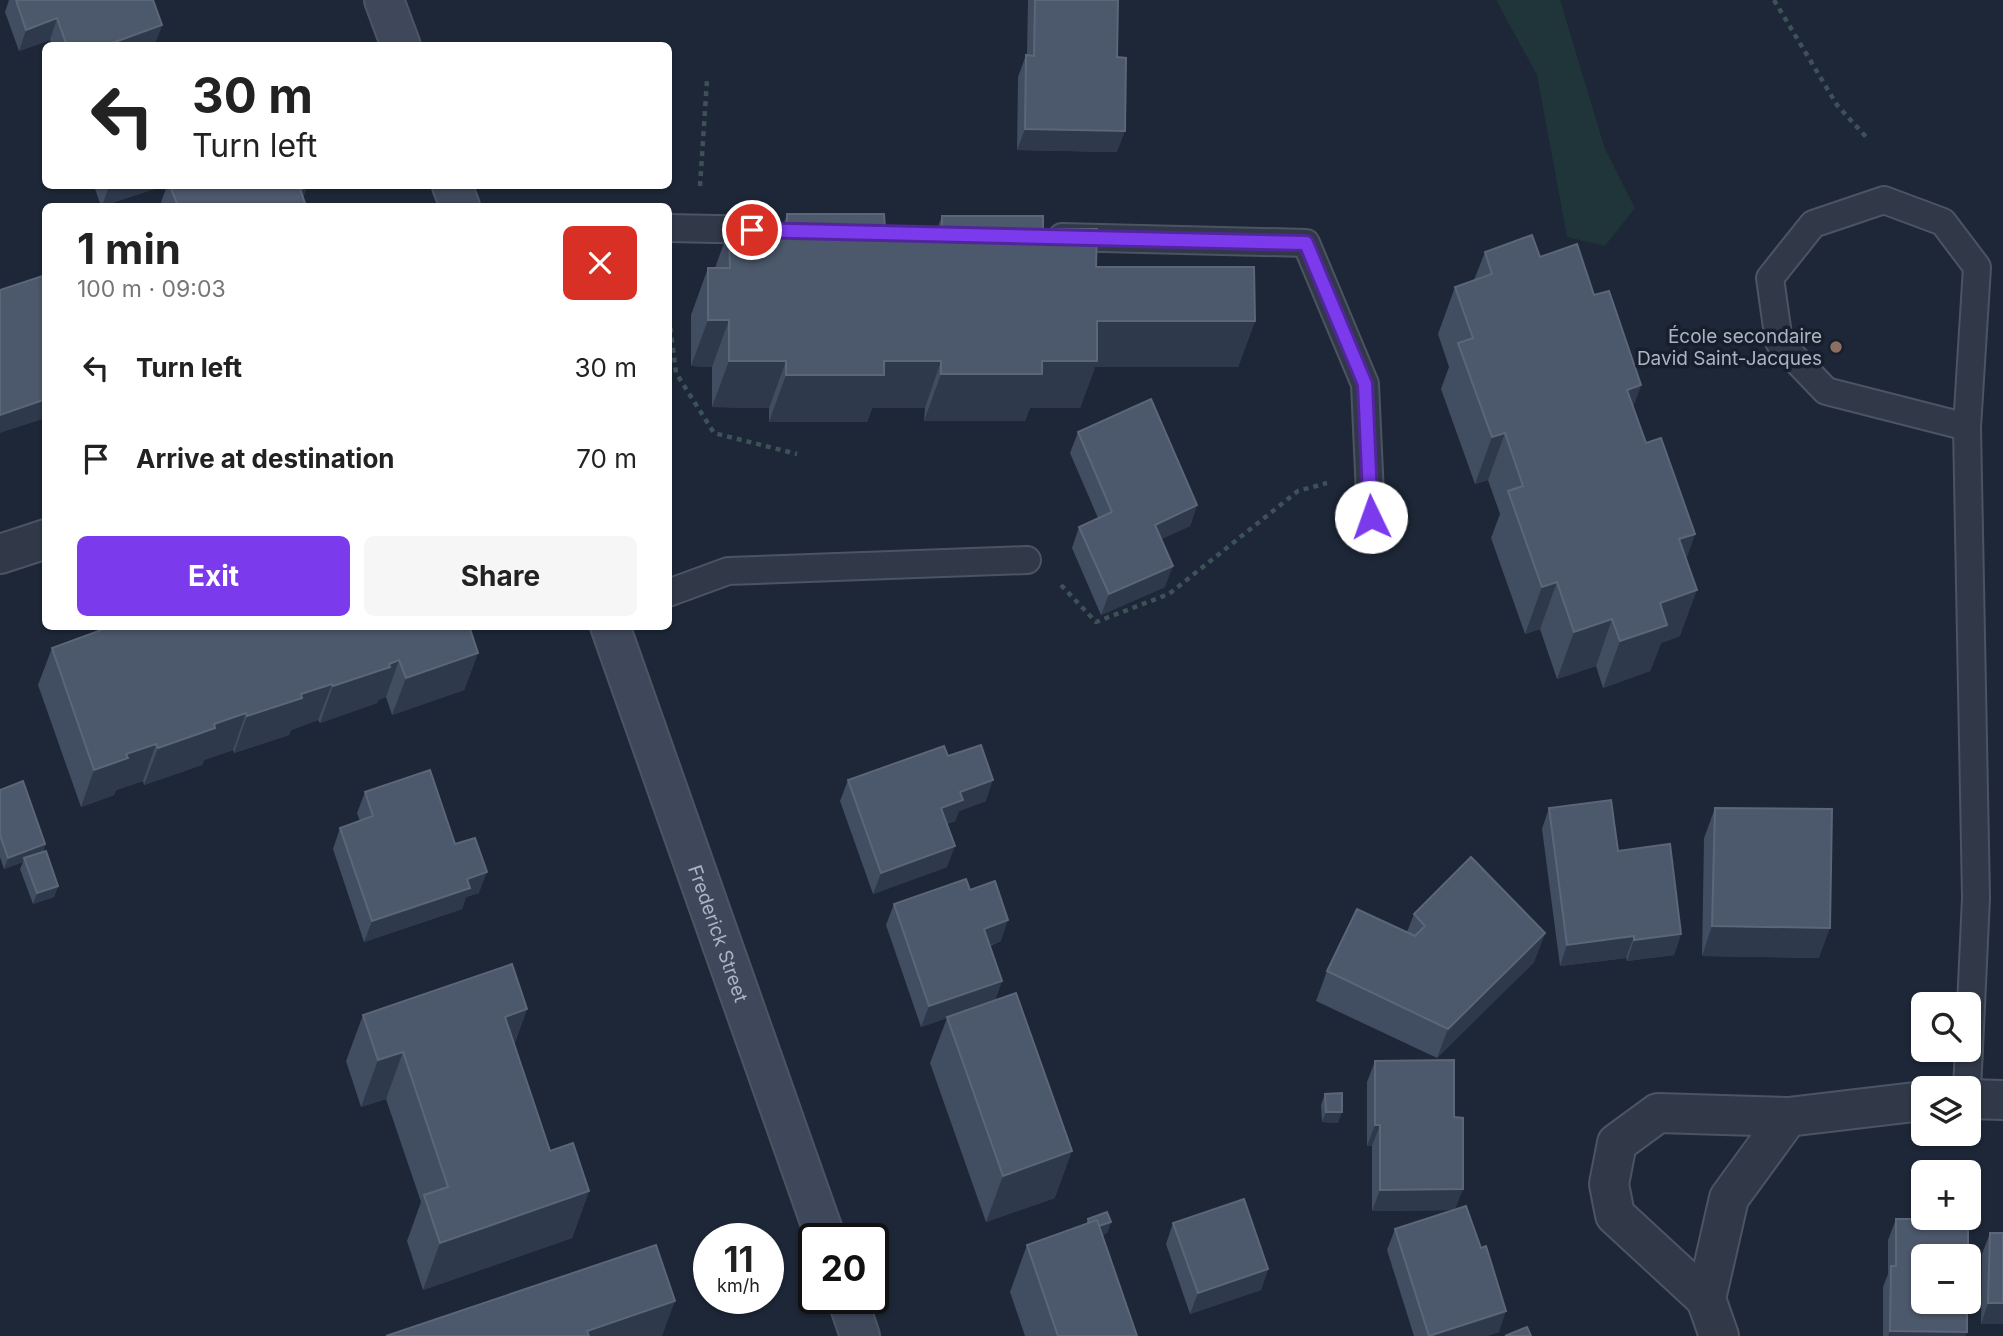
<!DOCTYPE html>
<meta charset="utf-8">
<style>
body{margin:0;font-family:Inter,sans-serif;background:#f6f6f6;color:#222;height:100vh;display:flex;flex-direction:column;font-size:26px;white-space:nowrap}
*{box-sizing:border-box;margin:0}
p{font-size:23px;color:#767676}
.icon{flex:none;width:38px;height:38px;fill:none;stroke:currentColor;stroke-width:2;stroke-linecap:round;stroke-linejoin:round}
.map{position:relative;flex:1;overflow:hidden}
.side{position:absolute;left:42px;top:203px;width:630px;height:427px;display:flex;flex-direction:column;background:#fff;border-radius:10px;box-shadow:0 2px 5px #0004}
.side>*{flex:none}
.guide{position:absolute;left:42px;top:42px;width:630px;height:147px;border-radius:10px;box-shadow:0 2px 5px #0004;background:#fff;color:#222;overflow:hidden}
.tools{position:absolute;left:1911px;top:992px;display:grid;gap:14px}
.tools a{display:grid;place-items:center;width:70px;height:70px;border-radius:10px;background:#fff;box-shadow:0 2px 5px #0004;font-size:35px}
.speed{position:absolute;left:693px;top:1223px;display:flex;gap:14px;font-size:35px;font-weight:700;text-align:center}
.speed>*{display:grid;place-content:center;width:91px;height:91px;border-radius:50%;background:#fff;box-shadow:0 2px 5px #0004;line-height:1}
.speed small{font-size:18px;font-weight:400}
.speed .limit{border:4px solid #111;border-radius:10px;background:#fff;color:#111}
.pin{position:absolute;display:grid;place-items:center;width:60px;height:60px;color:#fff;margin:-30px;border:4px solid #fff;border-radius:50%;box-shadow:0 2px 7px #0007}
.me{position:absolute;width:77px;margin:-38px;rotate:357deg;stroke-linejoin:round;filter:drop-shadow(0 0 5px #0008)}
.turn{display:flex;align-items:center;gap:24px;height:147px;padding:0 35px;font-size:32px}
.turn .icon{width:91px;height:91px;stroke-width:2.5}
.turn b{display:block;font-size:49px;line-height:60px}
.round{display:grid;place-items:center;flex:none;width:74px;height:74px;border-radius:10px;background:#f6f6f6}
.overview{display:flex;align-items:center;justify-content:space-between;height:119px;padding:0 35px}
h1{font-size:42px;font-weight:700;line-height:52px}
.button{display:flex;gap:14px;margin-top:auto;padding:14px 35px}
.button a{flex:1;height:80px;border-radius:10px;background:#7c3aed;color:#fff;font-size:28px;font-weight:700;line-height:80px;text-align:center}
.button a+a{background:#f6f6f6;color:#222}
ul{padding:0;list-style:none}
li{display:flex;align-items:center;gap:21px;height:91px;padding:0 35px}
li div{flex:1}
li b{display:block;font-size:26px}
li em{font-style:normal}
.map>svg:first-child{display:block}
.green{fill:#1f3539}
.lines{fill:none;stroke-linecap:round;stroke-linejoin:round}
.lane-casing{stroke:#4c5463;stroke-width:30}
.street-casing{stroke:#4c5463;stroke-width:42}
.secondary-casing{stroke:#4c5463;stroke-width:42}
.path{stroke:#3d5256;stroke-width:4.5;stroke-dasharray:5 5;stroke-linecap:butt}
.lane{stroke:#313948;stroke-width:26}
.street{stroke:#313948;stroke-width:38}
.secondary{stroke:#3f485b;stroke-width:38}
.wall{fill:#414d60}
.shaded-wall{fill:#2e394b}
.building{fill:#4c586b;stroke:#5b6679;stroke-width:2}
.route-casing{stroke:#51269a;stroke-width:18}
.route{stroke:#7c3aed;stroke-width:12}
.education-dot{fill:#8d6e63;stroke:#171f2c;stroke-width:2.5}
.labels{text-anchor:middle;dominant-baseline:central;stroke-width:7;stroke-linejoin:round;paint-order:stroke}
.poi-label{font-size:19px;fill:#abb4c5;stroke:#171f2c;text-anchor:end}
.street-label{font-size:19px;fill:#abb4c5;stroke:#171f2c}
</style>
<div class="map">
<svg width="2003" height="1336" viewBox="0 0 2003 1336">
<rect width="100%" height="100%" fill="#1d2737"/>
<path class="green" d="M1496 0H1560L1605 149 1635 208 1605 246 1567 237 1537 75Z"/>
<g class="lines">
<g class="lane-casing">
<g id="lane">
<path d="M668 228 765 230"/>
<path d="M1062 237 1306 243 1365 384 1371 517"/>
<path d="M1967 427 1826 391 1779 342 1770 278 1813 224 1884 200 1943 222 1977 267 1967 427 1976 898 1969 1049"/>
<path d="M668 593 728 571 1027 560"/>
<path d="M1967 1088 1969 1050"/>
</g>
</g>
<g class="street-casing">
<g id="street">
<path d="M0 554 46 539"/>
<path d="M1969 1099 2003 1100"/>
<path d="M1706 1299 1615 1215 1609 1184 1617 1143 1658 1113 1788 1117"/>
<path d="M1719 1336 1706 1299 1729 1198 1788 1117 1923 1101"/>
</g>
</g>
<g class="secondary-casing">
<g id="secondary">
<path d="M384 0 401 46"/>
<path d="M452 186 460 206"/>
<path id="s1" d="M610 626 826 1239"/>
<path d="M847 1298 860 1336"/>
</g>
</g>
<g class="path">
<path d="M1774 0 1837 105 1867 138"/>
<path d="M700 186 707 80"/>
<path d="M668 308 676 373 714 433 797 454"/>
<path d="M1061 585 1096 622 1169 594 1298 491 1327 483"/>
</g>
<use href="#lane" class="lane"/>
<use href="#street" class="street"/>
<use href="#secondary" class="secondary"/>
</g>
<g class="wall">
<path d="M9 0H153L162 25 154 46H52L50 40 19 51 5 12Z"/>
<path d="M1028 0H1118L1117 57V152L1017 150 1018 77 1026 55H1027Z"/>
<path d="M94 186H163L103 206H101Z"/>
<path d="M167 186H307L303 198 306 206H163L161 202Z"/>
<path d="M787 214 885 229H937L942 216 1043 229 1096 267 1255 321 1238 367H1095L1080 408H1030L1025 421H924L925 408H872L867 422H769V408L712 407V367L691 366V315L708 268H715L729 229 782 228Z"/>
<path d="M1485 252 1540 257 1594 295 1641 385 1633 407 1646 443 1695 534 1686 559 1680 636 1661 643 1650 671 1603 688 1596 666 1557 679 1540 629 1525 634 1491 538 1500 514 1488 480 1475 484 1441 389 1449 367 1438 334 1455 287 1474 280Z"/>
<path d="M1078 432 1197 505 1190 526 1161 539 1165 587 1101 615 1072 548 1079 527 1098 518 1070 453Z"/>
<path d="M52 648 478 653 464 690 392 715 386 697 378 700 377 703 320 723 318 720 291 730 289 735 234 753 233 750 204 760 202 765 144 785 143 781 116 790 114 795 81 807 38 685Z"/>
<path d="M948 756 986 801 959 811 955 821 947 824V867L873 894 840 801 848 780Z"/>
<path d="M0 790 45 844 43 852 58 886 54 897 33 904 20 869 23 862 4 869 0 857Z"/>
<path d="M365 792 455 844 479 893 466 897 462 909 364 942 333 849 340 828 360 821 357 813Z"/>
<path d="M1549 808 1618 851 1681 934 1674 955 1627 961 1626 958 1560 966 1542 829Z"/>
<path d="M1715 808 1819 958 1702 956 1704 838Z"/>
<path d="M970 890 1001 941 990 946 1002 981 995 1000 1055 1198 986 1222 930 1063 947 1018 921 1027 886 925 894 904Z"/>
<path d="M1414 914 1545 933 1534 962 1437 1058 1316 1001 1327 971 1407 932Z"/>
<path d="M527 1009 514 1045 550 1151 589 1191 572 1238 423 1290 407 1241 421 1202 386 1099 361 1107 346 1061 363 1015Z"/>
<path d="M1375 1061 1455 1209 1499 1332 1487 1336H1414L1387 1250 1395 1229 1453 1210 1372 1211V1146H1367V1082Z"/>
<path d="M1325 1094 1338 1123 1322 1122 1321 1105Z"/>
<path d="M1088 1219 1111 1222 1107 1233 1102 1235 1137 1336H1025L1010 1292 1027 1245 1086 1224Z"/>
<path d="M1896 1219 1967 1332 1965 1336H1883V1287L1888 1274V1240Z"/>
<path d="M1173 1223 1268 1269 1261 1290 1190 1314 1166 1244Z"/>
<path d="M1990 1233H2003V1324H1981L1982 1254Z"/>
</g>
<g class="shaded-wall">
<path d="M57 18 50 40 19 51 26 30Z"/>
<path d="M162 25 154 46H104Z"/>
<path d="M1025 129 1125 131 1117 152 1017 150Z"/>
<path d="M109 186H163L102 206Z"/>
<path d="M307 187 300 206V189Z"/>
<path d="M708 320H729L712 367 691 366Z"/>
<path d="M1097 321H1255L1238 367H1095L1080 408H1030L1025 421H924L941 374 1042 361Z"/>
<path d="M729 361H786L769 408 712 407Z"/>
<path d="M884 361H941L925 408H872L867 422H769L786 375Z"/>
<path d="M1641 385 1624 432 1627 390Z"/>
<path d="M46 399V418L0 433V415Z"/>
<path d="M1505 433 1488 480 1475 484 1492 437Z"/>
<path d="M1197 505 1190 526 1147 546 1155 525Z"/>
<path d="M1695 534 1678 581 1679 539Z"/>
<path d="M1173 566 1165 587 1101 615 1109 594Z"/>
<path d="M1557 582 1540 629 1525 634 1542 587Z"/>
<path d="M1697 590 1680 636 1661 643 1650 671 1603 688 1620 641 1660 603Z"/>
<path d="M1612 619 1596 666 1557 679 1574 632Z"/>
<path d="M478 653 464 690 392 715 406 678Z"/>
<path d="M399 660 386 697 378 700 377 703 320 723 333 686Z"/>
<path d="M332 684 318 720 291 730 289 735 234 753 247 716 301 694Z"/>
<path d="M246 713 233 750 204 760 202 765 144 785 158 748 214 724Z"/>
<path d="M156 744 143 781 116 790 114 795 81 807 94 770 126 754Z"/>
<path d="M993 780 986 801 959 811 955 821 933 829 941 808 960 792Z"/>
<path d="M45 844 41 855 24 858 23 862 4 869 8 858Z"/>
<path d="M955 846 947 867 873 894 881 873Z"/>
<path d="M487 872 479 893 466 897 462 909 364 942 372 921 467 879Z"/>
<path d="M58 886 54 897 33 904 37 893Z"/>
<path d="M1008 920 1001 941 976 950 984 929Z"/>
<path d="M1712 926 1830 928 1819 958 1702 956Z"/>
<path d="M1545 933 1534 962 1437 1058 1448 1029Z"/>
<path d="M1681 934 1674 955 1627 961 1634 940Z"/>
<path d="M1634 936 1626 958 1560 966 1567 945Z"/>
<path d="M1002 981 994 1002 921 1027 929 1006Z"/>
<path d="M527 1009 510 1055 505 1017Z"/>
<path d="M403 1052 386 1099 361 1107 378 1060Z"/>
<path d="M1326 1112H1342L1338 1123 1322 1122Z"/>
<path d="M1375 1125H1380L1372 1146H1367Z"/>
<path d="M1072 1151 1055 1198 986 1222 1003 1176Z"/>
<path d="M1463 1189 1455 1210 1372 1211 1380 1190Z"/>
<path d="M589 1191 572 1238 423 1290 440 1243Z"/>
<path d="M1111 1222 1107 1233 1087 1240 1091 1229Z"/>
<path d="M1268 1269 1261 1290 1190 1314 1198 1293Z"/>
<path d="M675 1301 662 1336H586L587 1331Z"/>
<path d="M1988 1303H2003V1324H1981Z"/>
<path d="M1506 1311 1499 1332 1487 1336H1431Z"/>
<path d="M1890 1331 1967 1332 1965 1336H1888Z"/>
</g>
<g class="building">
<path d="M16 0H153L162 25 104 46H67L57 18 26 30Z"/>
<path d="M1035 0H1118L1117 57 1126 58 1125 131 1025 129 1026 55 1034 56Z"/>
<path d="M170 186H307V187L300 189 306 206H178Z"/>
<path d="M787 214H884L885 229H942V216H1043V229H1097L1096 267H1254L1255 321H1097V361H1042V374H941V361H884V375H786V361H729V320H708V268H730L729 229 787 228Z"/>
<path d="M1532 235 1540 257 1577 244 1594 295 1609 291 1641 385 1627 390 1646 443 1661 438 1695 534 1679 539 1697 590 1660 603 1667 625 1620 641 1612 619 1574 632 1557 582 1542 587 1508 491 1523 486 1505 433 1492 437 1458 343 1473 338 1455 287 1492 274 1485 252Z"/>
<path d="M46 275V399L0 415V290Z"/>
<path d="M1151 399 1197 505 1155 525 1173 566 1109 594 1079 527 1112 512 1078 432Z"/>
<path d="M112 626H469L478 653 406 678 399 660 389 664 390 667 333 686 332 684 301 694 302 698 247 716 246 713 214 724 215 728 158 748 156 744 126 754 128 758 94 770 52 648Z"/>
<path d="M981 745 993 780 960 792 963 800 941 808 955 846 881 873 848 780 944 746 948 756Z"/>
<path d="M430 770 455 844 475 838 487 872 467 879 470 888 372 921 340 828 373 816 365 792Z"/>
<path d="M23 781 45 844 8 858 0 835V790Z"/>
<path d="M1611 800 1618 851 1670 844 1681 934 1634 940V936L1567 945 1549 808Z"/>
<path d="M1715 808 1832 809 1830 928 1712 926Z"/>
<path d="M46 851 58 886 37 893 24 858Z"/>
<path d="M1471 857 1545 933 1448 1029 1327 971 1357 909 1415 936 1425 926 1414 914Z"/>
<path d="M966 879 970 890 995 881 1008 920 984 929 1002 981 929 1006 894 904Z"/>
<path d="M512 964 527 1009 505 1017 550 1151 573 1143 589 1191 440 1243 424 1195 448 1187 403 1052 378 1060 363 1015Z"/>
<path d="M1016 993 1072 1151 1003 1176 947 1017Z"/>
<path d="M1454 1060V1117L1463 1118V1189L1380 1190V1125H1375V1061Z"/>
<path d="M1342 1093V1112H1326L1325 1094Z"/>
<path d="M1244 1199 1268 1269 1198 1293 1173 1223Z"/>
<path d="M1466 1206 1481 1248 1486 1246 1506 1311 1429 1336 1395 1229Z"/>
<path d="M1107 1212 1111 1222 1099 1226 1097 1220 1089 1223 1088 1219Z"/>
<path d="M1896 1219H1968V1256H1923V1302H1967V1332L1890 1331 1891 1266H1896Z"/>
<path d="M1097 1220 1137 1336H1058L1027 1245Z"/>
<path d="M1990 1233H2003V1303H1988Z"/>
<path d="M656 1245 675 1301 587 1331 589 1336H386Z"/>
<path d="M1527 1327 1531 1336H1505Z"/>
</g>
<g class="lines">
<g class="route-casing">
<path id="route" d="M752 230 1306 243 1365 384 1371 517"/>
</g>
<use href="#route" class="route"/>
</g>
<circle class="education-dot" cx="1836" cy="347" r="7"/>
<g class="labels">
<g class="poi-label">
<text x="1822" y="336">École secondaire<tspan x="1822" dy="22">David Saint-Jacques</tspan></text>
</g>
<g class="street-label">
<text stroke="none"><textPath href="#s1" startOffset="326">Frederick Street</textPath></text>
</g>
</g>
</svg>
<div class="tools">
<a><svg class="icon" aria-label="search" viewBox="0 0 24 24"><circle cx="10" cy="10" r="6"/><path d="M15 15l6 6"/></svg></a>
<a><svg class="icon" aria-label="layers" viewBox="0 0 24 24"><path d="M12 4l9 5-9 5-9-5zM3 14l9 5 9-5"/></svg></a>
<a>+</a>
<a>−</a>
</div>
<div class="speed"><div>11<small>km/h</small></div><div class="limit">20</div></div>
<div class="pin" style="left:752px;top:230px;background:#d93025"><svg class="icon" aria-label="arrive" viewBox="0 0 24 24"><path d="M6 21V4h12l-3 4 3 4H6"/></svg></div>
<svg class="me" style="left:1371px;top:517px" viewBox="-20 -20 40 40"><circle r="19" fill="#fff"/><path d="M0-13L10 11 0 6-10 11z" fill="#7c3aed"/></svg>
<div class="guide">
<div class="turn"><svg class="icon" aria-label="left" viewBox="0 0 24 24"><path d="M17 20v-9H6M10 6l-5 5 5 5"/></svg><div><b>30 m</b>Turn left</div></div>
</div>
<section class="side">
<div class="overview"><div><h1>1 min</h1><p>100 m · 09:03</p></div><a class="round" style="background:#d93025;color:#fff"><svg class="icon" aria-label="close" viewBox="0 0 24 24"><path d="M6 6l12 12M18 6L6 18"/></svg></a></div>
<ul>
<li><svg class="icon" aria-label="left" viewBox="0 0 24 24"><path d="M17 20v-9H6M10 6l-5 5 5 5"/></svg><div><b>Turn left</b></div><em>30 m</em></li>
<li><svg class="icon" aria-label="arrive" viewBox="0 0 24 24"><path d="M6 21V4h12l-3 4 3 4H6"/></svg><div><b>Arrive at destination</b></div><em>70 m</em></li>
</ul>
<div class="button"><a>Exit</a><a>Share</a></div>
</section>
</div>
